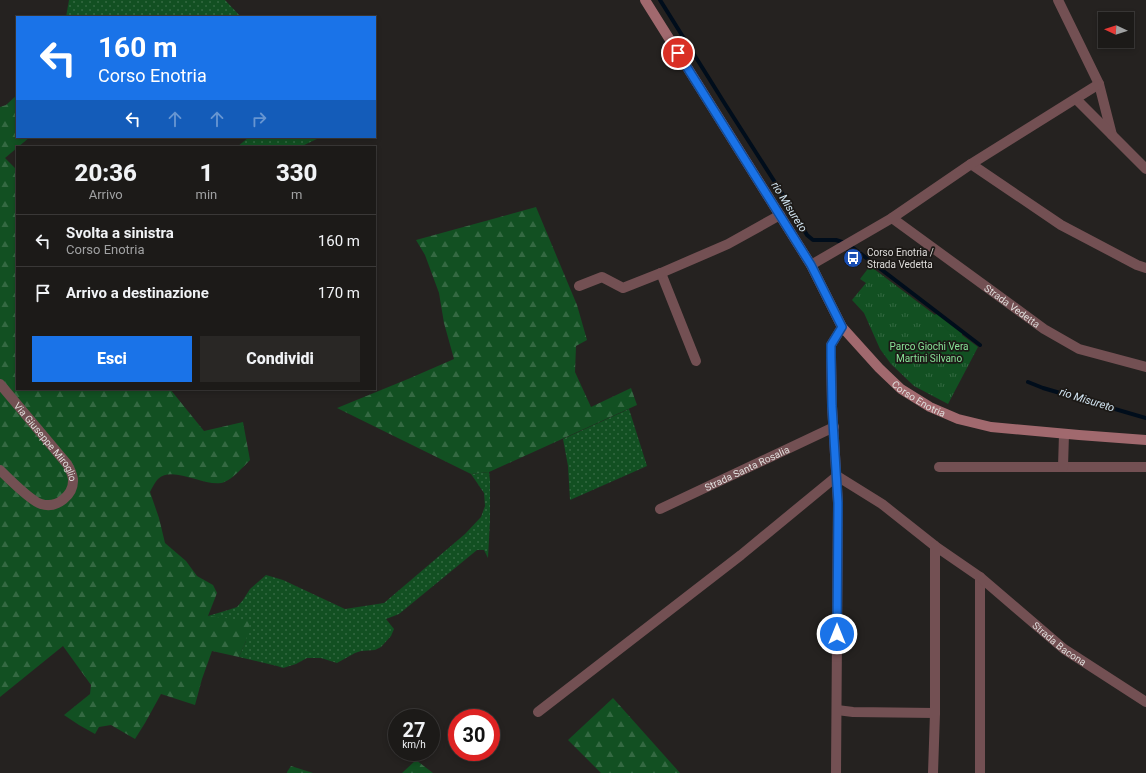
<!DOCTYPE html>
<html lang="it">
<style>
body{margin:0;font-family:Roboto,sans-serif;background:#292725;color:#f1f3f6;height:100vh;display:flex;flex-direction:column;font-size:15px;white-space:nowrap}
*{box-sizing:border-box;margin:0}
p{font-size:13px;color:#a0a1a2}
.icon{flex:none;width:22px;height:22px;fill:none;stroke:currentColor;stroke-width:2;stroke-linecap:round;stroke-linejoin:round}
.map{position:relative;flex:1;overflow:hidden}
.panel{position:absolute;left:16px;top:146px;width:360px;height:244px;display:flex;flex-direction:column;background:#1c1a18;border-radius:0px;box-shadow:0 2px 6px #0003,0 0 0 1px #3a3837}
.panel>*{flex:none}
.top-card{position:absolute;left:16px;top:16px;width:360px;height:122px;border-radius:0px;box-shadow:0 2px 6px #0003,0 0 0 1px #3a3837;background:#1a73e8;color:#fff;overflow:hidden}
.needle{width:26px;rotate:274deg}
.tools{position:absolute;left:1098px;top:12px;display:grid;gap:8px}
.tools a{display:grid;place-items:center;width:36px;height:36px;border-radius:0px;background:#1c1a18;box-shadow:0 2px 6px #0003,0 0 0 1px #3a3837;font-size:20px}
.speed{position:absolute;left:388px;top:709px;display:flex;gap:8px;font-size:20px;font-weight:700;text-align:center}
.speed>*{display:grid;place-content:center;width:52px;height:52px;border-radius:50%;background:#1c1a18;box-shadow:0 2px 6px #0003,0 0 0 1px #3a3837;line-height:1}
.speed small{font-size:10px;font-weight:400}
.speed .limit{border:6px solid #d22;background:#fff;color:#111}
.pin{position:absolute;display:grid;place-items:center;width:34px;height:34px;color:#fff;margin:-17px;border:2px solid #fff;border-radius:50%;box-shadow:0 1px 4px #0007}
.me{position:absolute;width:44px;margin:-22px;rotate:0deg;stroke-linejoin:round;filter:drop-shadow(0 0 3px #0008)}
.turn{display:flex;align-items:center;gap:14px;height:84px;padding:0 16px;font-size:18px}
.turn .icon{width:52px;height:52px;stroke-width:2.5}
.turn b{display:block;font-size:28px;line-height:34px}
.lanes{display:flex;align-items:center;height:38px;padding:0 16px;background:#0003;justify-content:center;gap:20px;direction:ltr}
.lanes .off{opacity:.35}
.eta{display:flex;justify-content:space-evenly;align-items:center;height:68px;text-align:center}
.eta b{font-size:24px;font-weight:800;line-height:28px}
.cta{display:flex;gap:8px;margin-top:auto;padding:8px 16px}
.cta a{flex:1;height:46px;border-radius:0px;background:#1a73e8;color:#fff;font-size:16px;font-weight:800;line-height:46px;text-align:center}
.cta a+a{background:#292725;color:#f1f3f6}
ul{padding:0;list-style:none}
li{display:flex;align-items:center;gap:12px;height:52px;padding:0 16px;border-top:1px solid #3a3837}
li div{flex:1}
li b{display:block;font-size:15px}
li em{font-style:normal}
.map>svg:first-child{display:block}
.grass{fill:url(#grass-dots)}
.forest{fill:url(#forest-firs)}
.park{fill:url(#park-tufts)}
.pitch{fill:#125022}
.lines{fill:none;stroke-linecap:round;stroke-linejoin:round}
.stream{stroke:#000d1b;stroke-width:4}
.minor{stroke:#735053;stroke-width:10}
.secondary{stroke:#a1696e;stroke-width:10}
.route-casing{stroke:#114b97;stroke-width:10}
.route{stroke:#1a73e8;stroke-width:7}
.labels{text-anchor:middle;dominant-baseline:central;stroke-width:3.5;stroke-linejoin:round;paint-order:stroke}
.poi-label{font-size:10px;fill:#dfdddb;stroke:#1c1916;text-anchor:start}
.street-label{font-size:10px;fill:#dfdddb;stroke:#1c1916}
.park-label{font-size:10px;fill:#89e398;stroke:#1c1916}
.water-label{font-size:11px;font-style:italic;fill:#d2e5f2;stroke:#1c1916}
</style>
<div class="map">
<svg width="1146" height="773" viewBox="0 0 1146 773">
<defs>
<pattern id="grass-dots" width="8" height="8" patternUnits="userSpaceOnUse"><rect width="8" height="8" fill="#125022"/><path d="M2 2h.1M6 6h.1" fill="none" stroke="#346942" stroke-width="1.8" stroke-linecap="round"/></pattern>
<pattern id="forest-firs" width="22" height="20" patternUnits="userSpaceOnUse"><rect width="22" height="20" fill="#125022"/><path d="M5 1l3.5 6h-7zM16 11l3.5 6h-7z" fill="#346942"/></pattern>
<pattern id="park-tufts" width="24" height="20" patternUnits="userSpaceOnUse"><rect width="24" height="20" fill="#125022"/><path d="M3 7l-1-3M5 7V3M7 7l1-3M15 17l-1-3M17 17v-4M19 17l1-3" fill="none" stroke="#346942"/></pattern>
</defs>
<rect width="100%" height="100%" fill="#252220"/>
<g class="grass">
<path d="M69 0H225L241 17H66Z"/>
<path d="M249 137H319V138L300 147H237Z"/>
<path d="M629 409 647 466 570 500 568 466 563 439Z"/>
<path d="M489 472 490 480V521L488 558 484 550H477L399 614 386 619 394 629 391 636 381 647 375 650 361 651 355 653 337 663 321 658H307L296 664 283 668 277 666 239 657 246 641 208 616 228 610 237 607 243 600 250 589 266 575 283 580 345 609 384 603 465 534 481 517 485 506 484 493 471 474Z"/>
</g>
<g class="forest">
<path d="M17 95V137H30L5 158 17 170V389H170L204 431 243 422 250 460C243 467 230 482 221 483 203 486 172 465 158 479 155 482 152 488 150 492L159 518 165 543 186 561 197 576 213 585 217 593 208 616 250 621 246 641 239 657 212 651 202 679 195 705 161 694 145 723 135 739 111 725 99 727 95 734 79 725 64 715 90 694 91 685 63 646 0 697V107L6 105Z"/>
<path d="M536 207 577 305 587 340 576 346 575 372 591 407 631 388 637 405 489 472 471 474 337 408 408 379 454 359 444 323 439 293 425 255 416 240Z"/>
<path d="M613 698 680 773H601L568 740Z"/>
<path d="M416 760 433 773H402Z"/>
<path d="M291 766 313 773H287V772Z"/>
</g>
<path class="park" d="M870 266 935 315 937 313 962 333V335L978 347 948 404 914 386 891 364 880 349 864 313 852 300 866 283 860 279Z"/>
<path class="pitch" d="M937 314 961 333 958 338 934 319Z"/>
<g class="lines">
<g class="stream">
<path d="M660 0 725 104 785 198 807 235 813 240H836L848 244 980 345"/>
<path d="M1028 382 1043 388 1146 418"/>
</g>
<g class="minor">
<path d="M1058 0 1099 84 1112 135"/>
<path d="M1076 99 1146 169"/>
<path d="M971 164 1061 225 1137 265 1146 268"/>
<path id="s1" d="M892 218 1044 329 1079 349 1146 367"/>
<path d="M811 265 892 218 971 164 1099 84"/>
<path d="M661 273 696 361"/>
<path d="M579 286 602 277 623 288 661 273 728 244 780 215"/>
<path id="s2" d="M0 384 67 464C70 469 72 473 73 479 74 495 57 509 41 504 31 501 9 479 0 470"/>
<path d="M939 467H1146"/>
<path d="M1063 467 1064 434"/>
<path id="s3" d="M660 509 834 427"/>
<path d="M980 577V773"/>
<path d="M837 710 853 712 935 713"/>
<path id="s4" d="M538 712 741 555 837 476 882 504 935 546 980 577 1064 649 1146 702"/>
<path d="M836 773 838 503 832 406 831 357V345L842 327"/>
<path d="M933 773 935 713V546"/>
</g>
<path class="secondary" id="s5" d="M645 0 811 265 842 327 879 368 901 389 930 407 958 419 991 427 1079 435 1146 440"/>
</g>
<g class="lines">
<g class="route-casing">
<path id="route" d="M678 53 811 265 842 327 831 345V357L832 406 838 503 837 634"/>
</g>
<use href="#route" class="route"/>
</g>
<defs>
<g id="bus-disc" transform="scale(1)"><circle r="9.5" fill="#1a4fb4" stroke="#1c1916"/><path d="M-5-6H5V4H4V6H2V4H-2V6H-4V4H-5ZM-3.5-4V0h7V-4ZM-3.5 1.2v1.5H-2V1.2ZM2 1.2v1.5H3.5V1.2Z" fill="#fff"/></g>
</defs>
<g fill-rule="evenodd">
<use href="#bus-disc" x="853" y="258"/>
</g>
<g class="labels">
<g class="poi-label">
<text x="867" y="252">Corso Enotria /<tspan x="867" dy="12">Strada Vedetta</tspan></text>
</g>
<g class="street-label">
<text stroke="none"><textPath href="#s1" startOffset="149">Strada Vedetta</textPath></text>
<text stroke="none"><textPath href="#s5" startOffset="488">Corso Enotria</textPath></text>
<text stroke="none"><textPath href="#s2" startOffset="74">Via Giuseppe Miroglio</textPath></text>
<text stroke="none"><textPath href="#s3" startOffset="96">Strada Santa Rosalia</textPath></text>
<text stroke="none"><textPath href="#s4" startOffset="660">Strada Bacona</textPath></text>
</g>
<g class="park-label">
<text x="929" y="346">Parco Giochi Vera<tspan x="929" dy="12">Martini Silvano</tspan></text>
</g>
<g class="water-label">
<text transform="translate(789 207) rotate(58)">rio Misureto</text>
<text transform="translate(1087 400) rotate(17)">rio Misureto</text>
</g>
</g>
</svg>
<div class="tools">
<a><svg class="needle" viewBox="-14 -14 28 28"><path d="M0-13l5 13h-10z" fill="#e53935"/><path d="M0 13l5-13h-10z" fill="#a0a1a2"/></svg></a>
</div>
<div class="speed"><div>27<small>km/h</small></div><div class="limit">30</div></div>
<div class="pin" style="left:678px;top:53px;background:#d93025"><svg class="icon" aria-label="arrive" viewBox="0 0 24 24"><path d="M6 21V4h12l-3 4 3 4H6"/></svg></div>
<svg class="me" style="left:837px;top:634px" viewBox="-20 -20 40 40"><circle r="17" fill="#1a73e8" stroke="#fff" stroke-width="3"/><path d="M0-11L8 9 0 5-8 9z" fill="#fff"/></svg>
<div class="top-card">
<div class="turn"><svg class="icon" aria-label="left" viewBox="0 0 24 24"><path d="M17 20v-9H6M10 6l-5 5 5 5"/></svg><div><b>160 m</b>Corso Enotria</div></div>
<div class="lanes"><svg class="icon" aria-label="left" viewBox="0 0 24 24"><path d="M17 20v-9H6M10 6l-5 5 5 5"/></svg><svg class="icon off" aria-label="ahead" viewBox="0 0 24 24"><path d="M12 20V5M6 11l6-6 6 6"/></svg><svg class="icon off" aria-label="ahead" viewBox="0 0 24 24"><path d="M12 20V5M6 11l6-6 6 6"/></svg><svg class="icon off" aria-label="right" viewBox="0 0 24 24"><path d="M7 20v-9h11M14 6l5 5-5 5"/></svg></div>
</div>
<section class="panel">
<div class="eta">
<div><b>20:36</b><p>Arrivo</p></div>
<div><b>1</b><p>min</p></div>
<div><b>330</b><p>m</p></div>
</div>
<ul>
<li><svg class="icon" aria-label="left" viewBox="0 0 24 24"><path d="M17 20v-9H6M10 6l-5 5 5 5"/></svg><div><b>Svolta a sinistra</b><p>Corso Enotria</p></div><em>160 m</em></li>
<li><svg class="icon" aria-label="arrive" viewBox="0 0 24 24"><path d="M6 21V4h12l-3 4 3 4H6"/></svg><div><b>Arrivo a destinazione</b></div><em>170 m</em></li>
</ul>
<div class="cta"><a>Esci</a><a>Condividi</a></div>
</section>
</div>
